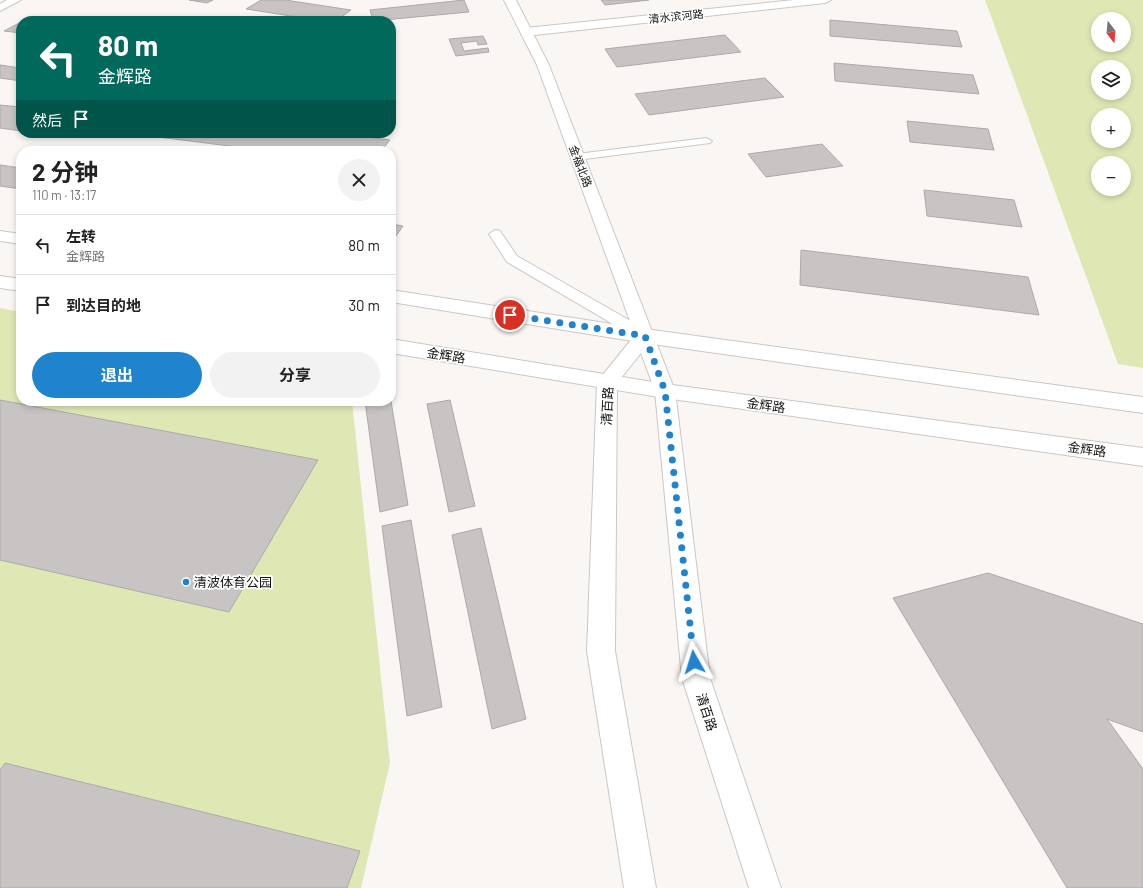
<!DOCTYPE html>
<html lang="zh">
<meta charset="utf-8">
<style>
body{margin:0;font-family:Barlow,"Noto Sans SC",sans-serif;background:#f2f2f2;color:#222;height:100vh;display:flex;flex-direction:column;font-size:15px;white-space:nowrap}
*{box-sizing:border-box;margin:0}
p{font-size:13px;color:#767676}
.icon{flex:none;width:22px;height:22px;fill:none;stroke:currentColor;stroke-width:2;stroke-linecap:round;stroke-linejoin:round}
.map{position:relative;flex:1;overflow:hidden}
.details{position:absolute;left:16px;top:146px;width:380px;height:260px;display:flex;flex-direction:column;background:#fff;border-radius:16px;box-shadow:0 2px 6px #0003}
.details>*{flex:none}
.top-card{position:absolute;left:16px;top:16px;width:380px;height:122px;border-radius:16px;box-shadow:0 2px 6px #0003;background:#00695c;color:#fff;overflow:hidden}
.needle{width:26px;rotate:164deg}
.controls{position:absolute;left:1091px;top:12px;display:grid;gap:8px}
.controls a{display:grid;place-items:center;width:40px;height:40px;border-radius:50%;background:#fff;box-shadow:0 2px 6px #0003;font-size:20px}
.pin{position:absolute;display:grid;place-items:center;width:34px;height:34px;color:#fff;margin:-17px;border:2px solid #fff;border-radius:50%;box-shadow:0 1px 4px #0007}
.me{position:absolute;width:44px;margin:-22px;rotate:354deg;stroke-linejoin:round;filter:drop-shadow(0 0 3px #0008)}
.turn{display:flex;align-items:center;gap:14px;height:84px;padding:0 16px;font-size:18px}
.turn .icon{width:52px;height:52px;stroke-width:2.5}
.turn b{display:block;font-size:28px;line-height:34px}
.then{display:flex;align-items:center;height:38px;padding:0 16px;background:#0003;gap:8px;font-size:15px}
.round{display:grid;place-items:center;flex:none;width:42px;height:42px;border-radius:21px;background:#f2f2f2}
.overview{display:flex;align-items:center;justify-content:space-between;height:68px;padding:0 16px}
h1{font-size:24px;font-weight:700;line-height:30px}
.cta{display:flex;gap:8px;margin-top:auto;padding:8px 16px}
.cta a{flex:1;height:46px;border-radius:24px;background:#2083ce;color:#fff;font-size:16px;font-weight:700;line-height:46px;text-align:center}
.cta a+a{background:#f2f2f2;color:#222}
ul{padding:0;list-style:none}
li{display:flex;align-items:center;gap:12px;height:60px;padding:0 16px;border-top:1px solid #e0e0e0}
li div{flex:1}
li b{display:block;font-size:15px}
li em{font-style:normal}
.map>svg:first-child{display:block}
.green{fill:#dfe8b4;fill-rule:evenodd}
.building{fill:#c9c4c4;stroke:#ada9a9}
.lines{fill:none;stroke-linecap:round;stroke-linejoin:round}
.lane-casing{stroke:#cac7c5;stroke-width:2}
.street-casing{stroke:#cac7c5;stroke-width:2}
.secondary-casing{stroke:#cac7c5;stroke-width:2}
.primary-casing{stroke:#cac7c5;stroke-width:2}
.lane{fill:#fff;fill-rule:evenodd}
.street{fill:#fff;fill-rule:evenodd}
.secondary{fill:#fff;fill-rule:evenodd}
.primary{fill:#fff;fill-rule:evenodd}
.route{stroke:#2083ce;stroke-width:7;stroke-dasharray:0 12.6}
.poi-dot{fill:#2083ce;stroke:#fff;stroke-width:1.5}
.labels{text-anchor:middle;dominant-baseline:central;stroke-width:3.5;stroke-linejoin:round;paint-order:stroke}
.far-street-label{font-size:11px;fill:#141312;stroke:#fff}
.street-label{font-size:13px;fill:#141312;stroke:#fff}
.poi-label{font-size:13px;fill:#141312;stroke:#fff;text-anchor:start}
</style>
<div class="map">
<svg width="1143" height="888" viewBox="0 0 1143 888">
<rect width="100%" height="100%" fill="#faf6f4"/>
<g class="green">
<path d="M985 0H1143V368L1118 364ZM1098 19H1124V45H1098ZM1098 67H1124V93H1098ZM1098 115H1124V141H1098ZM1098 163H1124V189H1098Z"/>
<path d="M0 308 21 312V401H352L390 763 361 888H0Z"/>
</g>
<g class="building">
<path d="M189 0H213L207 3Z"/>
<path d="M261 0H285L351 10 336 21H323L246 9Z"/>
<path d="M464 0 469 12 373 21 370 10Z"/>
<path d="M601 0H649L605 5Z"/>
<path d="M830 20 957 31 962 47 830 36Z"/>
<path d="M21 22V33L4 31Z"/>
<path d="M725 35 741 52 617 67 605 49Z"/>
<path d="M483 36 487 44 478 45 477 41 461 43 464 51 488 48 489 52 456 56 449 39Z"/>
<path d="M834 63 973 75 979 94 835 81Z"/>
<path d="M0 65 21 68V81L0 78Z"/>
<path d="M765 78 784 97 649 115 635 94Z"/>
<path d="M0 105 21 107V131L0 128Z"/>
<path d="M907 121 988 129 994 150 910 142Z"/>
<path d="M38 133H75L70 137Z"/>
<path d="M163 133H333L390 140 381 151H269L158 137Z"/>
<path d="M822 144 843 166 766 177 748 154Z"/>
<path d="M0 165 21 168V189L0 186Z"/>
<path d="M924 190 1014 200 1022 227 927 216Z"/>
<path d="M391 224 403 226 391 243Z"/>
<path d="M801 250 1028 277 1039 315 800 285Z"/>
<path d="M0 400 318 460 229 612 0 560Z"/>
<path d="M450 400 475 506 449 512 427 404Z"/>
<path d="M365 401H391L408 505 380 512Z"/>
<path d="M411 520 442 707 407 716 382 526Z"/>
<path d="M481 528 526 719 492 729 452 535Z"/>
<path d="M988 573 1143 624V732L1107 719 1143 769V888H1067L893 598Z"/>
<path d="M5 763 360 851 347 888H0V770Z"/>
</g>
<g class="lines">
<g class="lane-casing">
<g id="lane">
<path d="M706 138 712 141 710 143 577 160 571 157 577 154Z"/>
<path d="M495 230 500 231 517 256 650 332 652 336 650 340 645 341 640 340 507 262 489 234Z"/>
</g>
</g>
<g class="street-casing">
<g id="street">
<path d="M7 0H21L0 11V4Z"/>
<path d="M794 0H831L825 3 526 36 520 32 526 28Z"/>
</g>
</g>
<g class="secondary-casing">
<path id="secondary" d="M504 0H516L549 65 675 391 710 678 781 888H749L682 678 655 391 641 353 617 383 615 651 656 888H624L587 651 597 382 635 335 537 65Z"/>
</g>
<g class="primary-casing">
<g id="primary">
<path d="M0 231 21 234V244L0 241Z"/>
<path d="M0 276 21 279V291L0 288Z"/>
<path d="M391 290 645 329 1143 397V413L645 343 391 302Z"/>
<path d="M391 339 665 384 1143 448V466L665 398 391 353Z"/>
</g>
</g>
<use href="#lane" class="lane"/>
<use href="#street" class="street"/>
<use href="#secondary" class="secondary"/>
<use href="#primary" class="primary"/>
</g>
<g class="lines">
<path class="route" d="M510 315 645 336 665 391 694 662"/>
</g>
<circle class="poi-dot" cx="186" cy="582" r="4"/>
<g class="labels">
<g class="far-street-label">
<text transform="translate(676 16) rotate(-6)">清水滨河路</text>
<text transform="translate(581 166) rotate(69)">金福北路</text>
</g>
<g class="street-label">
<text transform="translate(446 355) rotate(9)">金辉路</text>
<text transform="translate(766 405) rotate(8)">金辉路</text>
<text transform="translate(607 406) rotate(-87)">清百路</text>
<text transform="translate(1087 449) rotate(8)">金辉路</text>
<text transform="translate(707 712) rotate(72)">清百路</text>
</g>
<g class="poi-label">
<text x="194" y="582">清波体育公园</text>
</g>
</g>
</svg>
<div class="controls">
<a><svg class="needle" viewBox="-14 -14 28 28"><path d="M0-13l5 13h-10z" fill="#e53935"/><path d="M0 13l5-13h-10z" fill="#767676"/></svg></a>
<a><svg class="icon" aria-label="layers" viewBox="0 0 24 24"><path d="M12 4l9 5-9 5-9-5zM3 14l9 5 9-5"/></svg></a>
<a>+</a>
<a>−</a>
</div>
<div class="pin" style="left:510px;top:315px;background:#d93025"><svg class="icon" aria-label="arrive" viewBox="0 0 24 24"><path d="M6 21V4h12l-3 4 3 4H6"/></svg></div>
<svg class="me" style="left:694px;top:662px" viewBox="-20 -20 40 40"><path d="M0-17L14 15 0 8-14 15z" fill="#2083ce" stroke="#fff" stroke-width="4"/></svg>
<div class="top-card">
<div class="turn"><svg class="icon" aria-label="left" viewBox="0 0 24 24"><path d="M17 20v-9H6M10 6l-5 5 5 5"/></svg><div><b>80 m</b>金辉路</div></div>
<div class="then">然后<svg class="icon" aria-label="arrive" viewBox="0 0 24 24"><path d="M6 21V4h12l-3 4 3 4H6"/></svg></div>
</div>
<section class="details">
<div class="overview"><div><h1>2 分钟</h1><p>110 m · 13:17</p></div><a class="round"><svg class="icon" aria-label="close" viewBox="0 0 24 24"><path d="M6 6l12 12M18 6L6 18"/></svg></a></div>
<ul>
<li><svg class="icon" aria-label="left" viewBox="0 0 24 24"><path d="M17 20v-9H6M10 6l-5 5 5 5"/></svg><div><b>左转</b><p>金辉路</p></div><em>80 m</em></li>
<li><svg class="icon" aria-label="arrive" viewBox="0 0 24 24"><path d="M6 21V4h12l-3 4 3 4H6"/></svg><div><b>到达目的地</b></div><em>30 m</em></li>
</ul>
<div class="cta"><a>退出</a><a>分享</a></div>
</section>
</div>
